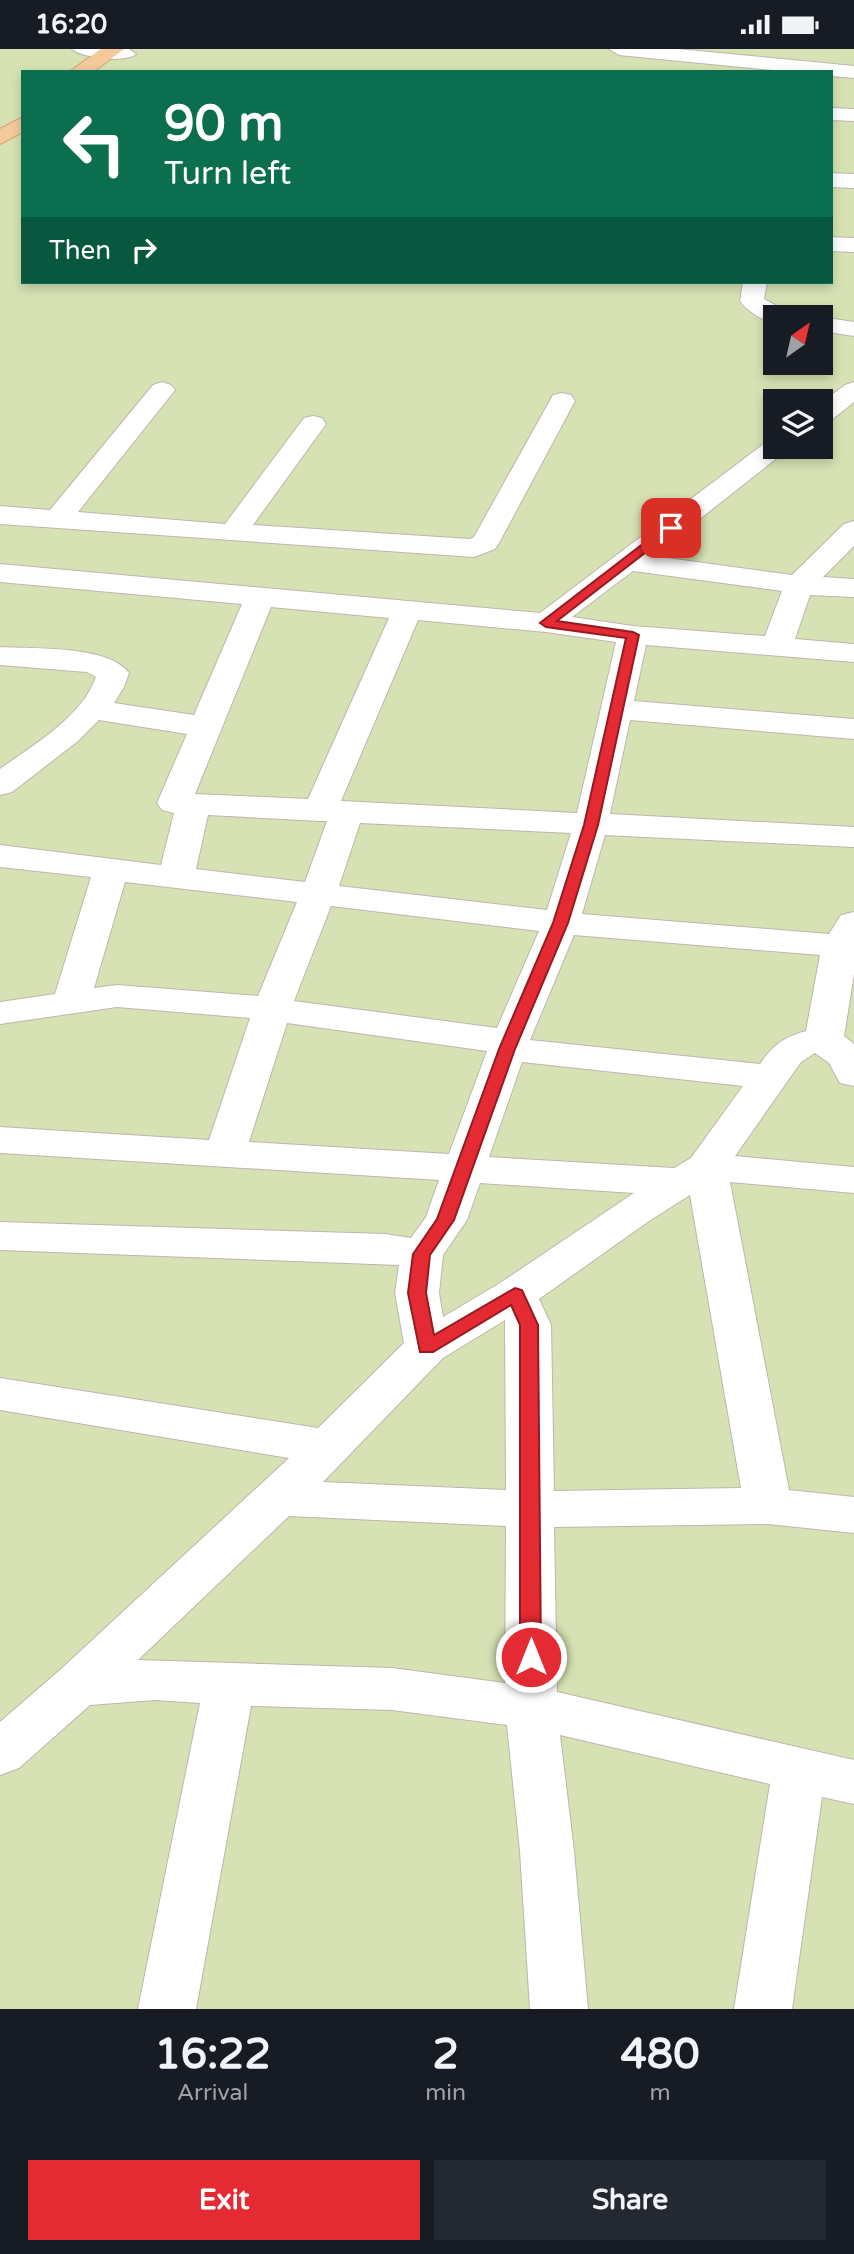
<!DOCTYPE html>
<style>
body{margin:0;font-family:"Varela Round",sans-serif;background:#242831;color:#f1f3f6;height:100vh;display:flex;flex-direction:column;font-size:26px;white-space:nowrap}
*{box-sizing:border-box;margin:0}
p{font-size:23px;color:#9ea1a6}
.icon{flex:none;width:38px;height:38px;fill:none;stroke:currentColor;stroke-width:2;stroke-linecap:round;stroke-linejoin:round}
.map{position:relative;height:1960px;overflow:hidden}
.details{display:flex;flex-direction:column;background:#171b24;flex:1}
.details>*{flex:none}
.hud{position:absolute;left:21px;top:21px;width:812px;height:214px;border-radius:0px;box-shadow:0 4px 10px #0003;background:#0b6e4f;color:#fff;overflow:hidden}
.needle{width:46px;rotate:34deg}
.buttons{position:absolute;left:763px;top:256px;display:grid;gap:14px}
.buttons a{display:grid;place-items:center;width:70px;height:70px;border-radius:0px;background:#171b24;box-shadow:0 4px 10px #0003;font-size:35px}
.pin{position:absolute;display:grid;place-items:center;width:60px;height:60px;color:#fff;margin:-30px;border-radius:14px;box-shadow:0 4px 10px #0006}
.me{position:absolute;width:77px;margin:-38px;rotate:0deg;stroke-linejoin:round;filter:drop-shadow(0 0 5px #0008)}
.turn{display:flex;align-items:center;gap:24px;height:147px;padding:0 28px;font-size:32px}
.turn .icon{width:91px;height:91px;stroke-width:2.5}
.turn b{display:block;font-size:49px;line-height:60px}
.then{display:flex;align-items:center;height:66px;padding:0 28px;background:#0003;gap:14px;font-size:26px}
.eta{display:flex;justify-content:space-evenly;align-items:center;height:119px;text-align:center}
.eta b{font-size:42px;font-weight:700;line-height:49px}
.primary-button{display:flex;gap:14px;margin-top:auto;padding:14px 28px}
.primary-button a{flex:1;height:80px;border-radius:0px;background:#e42a33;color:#fff;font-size:28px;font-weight:700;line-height:80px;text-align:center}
.primary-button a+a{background:#242831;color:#f1f3f6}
.status{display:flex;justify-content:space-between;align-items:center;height:49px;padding:0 35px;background:#171b24;direction:ltr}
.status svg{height:19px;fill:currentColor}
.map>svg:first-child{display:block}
.green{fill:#d6e2b3;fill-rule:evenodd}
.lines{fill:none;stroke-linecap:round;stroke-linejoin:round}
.minor-casing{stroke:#bfb5ad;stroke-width:2}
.major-casing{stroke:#d7a36e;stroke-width:2}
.minor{fill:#fff;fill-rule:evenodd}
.major{fill:#f4ca9c;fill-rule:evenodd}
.route{fill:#e42a33;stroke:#941b21;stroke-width:2}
</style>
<div class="status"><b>16:20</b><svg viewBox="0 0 49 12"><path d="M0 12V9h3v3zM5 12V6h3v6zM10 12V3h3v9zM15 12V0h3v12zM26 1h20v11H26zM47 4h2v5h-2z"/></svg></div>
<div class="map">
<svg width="854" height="1960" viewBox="0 0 854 1960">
<rect width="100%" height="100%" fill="#f1ece6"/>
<path class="green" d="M0 0H854V1960H0ZM23 23H831V233H23ZM775 268H821V313H775ZM775 352H821V397H775Z"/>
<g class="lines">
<g class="minor-casing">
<g id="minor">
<path d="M72 0H129L136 5C127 14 81 9 72 0Z"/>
<path d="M609 0H678L854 17V29L831 27V23H792L619 6Z"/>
<path d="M831 59 854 60V72L831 71Z"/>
<path d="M831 124 854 125V139L831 138Z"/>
<path d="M831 188 854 189V203L831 202Z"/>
<path d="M743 233H767L764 250 788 263 791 268H775V274C762 271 748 263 740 252Z"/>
<path d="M821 268 854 273V287L821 282Z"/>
<path d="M162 333 171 336 175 341 78 463 225 475 304 369 313 367 322 369 326 375 253 476 470 490 474 488 553 346 562 344 571 346 575 352 499 494 495 500 474 508 0 475V457L50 461 153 336Z"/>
<path d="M854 333V353L830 372 821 374V354L845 336Z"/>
<path d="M775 390V397H792L653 507 792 526 844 475 854 472V497L823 528 854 530V548L810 546 795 590 854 595V613L646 596 634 652 854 670V690L630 671 610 765 854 778V798L605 786 582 865 829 885 841 866 854 863V925L844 987 854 995V1037L840 1034 829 1014 815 1004 801 1013 735 1107 854 1118V1144L730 1133 789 1441 854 1448V1484L768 1475 554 1478 557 1643 854 1711V1755L822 1748 792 1960H734L770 1735 560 1686 574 1802 588 1960H530L520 1802 507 1676 392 1661 251 1657 196 1960H138L200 1654 155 1651 90 1656 19 1719 0 1726V1673L60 1621 289 1409 0 1361V1329L318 1379 404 1294 395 1244 399 1216 0 1201V1173L385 1185 411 1189 426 1168 439 1131 0 1104V1078L209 1091 250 969 117 958 0 975V953L55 945 91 828 0 818V796L161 816 174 764 162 761 157 754 187 685 99 671 78 692 12 743 0 746V720C33 696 82 668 96 628L87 623 0 616V598C33 600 109 596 129 624L124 638 114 654 194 666 242 555 0 533V515L540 564 769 391ZM633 522 782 542 765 587 633 577 572 568ZM271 558 389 569 308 750 195 745ZM418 571 546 583 616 593 577 764 341 752ZM208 766 320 772H327L305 833 196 820ZM360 774 571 784 547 861 339 837ZM125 833 297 853 258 947 117 936 94 939ZM331 857 539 882 497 979 294 952ZM574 886 820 906 806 982C784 988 773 996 760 1015L530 991ZM287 974 487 1002 449 1105 249 1093ZM522 1013 743 1037 691 1109 674 1119 489 1108ZM480 1134 634 1144 500 1234 443 1268 439 1244 443 1206 467 1171ZM690 1146 741 1439 554 1442 551 1276 539 1250 649 1172ZM505 1271 506 1441 323 1433 443 1309ZM289 1467 506 1477 505 1634 392 1619 138 1611Z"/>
</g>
</g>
<g class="major-casing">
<g id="major">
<path d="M101 0H124L93 23H69Z"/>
<path d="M23 68V83L0 95V80Z"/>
</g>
</g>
<use href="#minor" class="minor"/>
<use href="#major" class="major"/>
</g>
<path class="route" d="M666 477 677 479 557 572 633 583 639 586 598 776 568 874 515 1000 454 1171 430 1206 426 1244 434 1286 515 1239 522 1241 538 1276 541 1608 538 1614 531 1617 524 1614 520 1608V1276L511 1256 433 1303H420L408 1244 413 1205 437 1170 499 1000 553 874 584 776 626 589 546 578 540 574Z"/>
</svg>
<div class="buttons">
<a><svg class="needle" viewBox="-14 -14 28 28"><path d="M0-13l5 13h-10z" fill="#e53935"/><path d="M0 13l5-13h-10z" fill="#9ea1a6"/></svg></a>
<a><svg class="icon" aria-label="layers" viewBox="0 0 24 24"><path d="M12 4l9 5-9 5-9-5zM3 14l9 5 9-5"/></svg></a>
</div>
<div class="pin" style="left:671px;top:479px;background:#d93025"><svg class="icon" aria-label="arrive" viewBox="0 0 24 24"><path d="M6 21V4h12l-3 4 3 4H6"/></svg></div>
<svg class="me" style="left:531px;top:1608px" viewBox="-20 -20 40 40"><circle r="17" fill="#e42a33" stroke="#fff" stroke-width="3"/><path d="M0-11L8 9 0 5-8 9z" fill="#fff"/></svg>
<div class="hud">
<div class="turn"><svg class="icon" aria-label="left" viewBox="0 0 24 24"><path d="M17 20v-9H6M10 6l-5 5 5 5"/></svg><div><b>90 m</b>Turn left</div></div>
<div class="then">Then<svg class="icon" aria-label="right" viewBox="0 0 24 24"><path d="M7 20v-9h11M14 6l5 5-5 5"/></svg></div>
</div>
</div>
<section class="details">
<div class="eta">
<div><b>16:22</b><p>Arrival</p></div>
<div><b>2</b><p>min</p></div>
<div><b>480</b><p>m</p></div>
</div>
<div class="primary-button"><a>Exit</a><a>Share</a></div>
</section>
